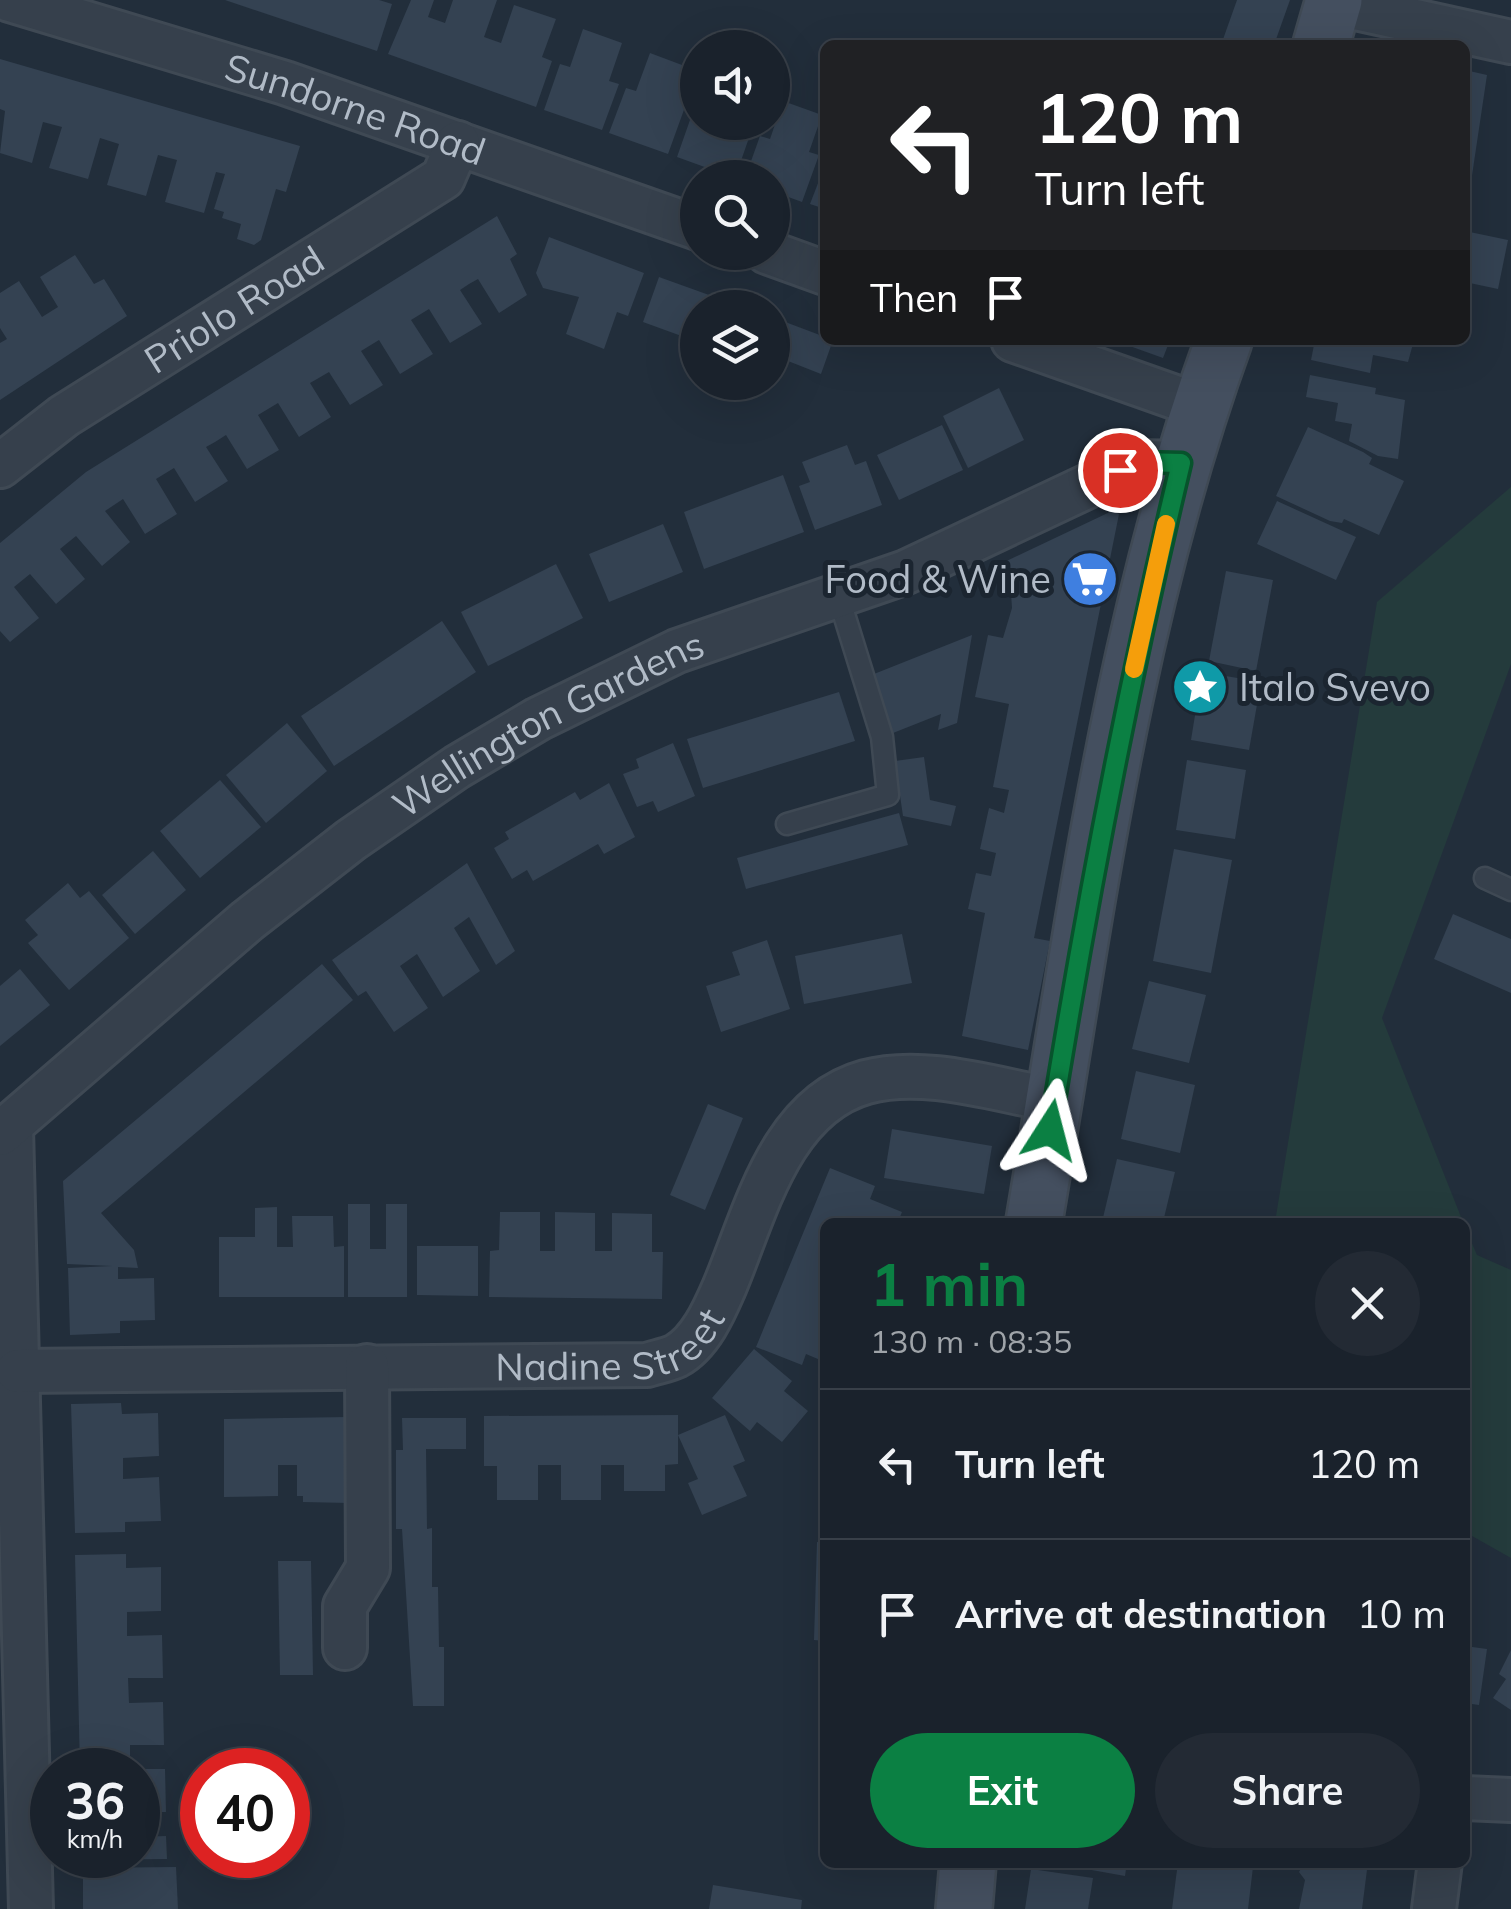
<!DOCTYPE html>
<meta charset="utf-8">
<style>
body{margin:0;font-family:Mulish,sans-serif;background:#232a34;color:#f1f3f6;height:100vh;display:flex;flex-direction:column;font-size:38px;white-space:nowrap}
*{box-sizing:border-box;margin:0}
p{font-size:32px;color:#9fa4a9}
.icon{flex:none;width:55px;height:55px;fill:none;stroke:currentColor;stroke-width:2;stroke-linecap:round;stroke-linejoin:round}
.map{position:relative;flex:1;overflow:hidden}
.details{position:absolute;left:820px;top:1218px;width:650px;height:650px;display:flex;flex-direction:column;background:#1a222c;border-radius:15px;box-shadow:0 10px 40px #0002,0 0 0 2px #383f48}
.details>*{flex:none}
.banner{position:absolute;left:820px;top:40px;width:650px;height:305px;border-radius:15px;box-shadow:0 10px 40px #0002,0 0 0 2px #383f48;background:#202124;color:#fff;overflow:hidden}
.tools{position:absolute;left:680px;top:30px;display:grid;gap:20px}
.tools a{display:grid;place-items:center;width:110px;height:110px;border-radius:50%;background:#1a222c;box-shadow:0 10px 40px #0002,0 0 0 2px #383f48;font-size:50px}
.speed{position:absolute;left:30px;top:1748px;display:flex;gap:20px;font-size:50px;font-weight:700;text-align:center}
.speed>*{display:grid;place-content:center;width:130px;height:130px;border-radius:50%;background:#1a222c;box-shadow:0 10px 40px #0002,0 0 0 2px #383f48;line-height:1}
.speed small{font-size:25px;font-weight:400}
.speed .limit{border:15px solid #d22;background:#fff;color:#111}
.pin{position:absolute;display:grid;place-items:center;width:85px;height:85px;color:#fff;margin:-42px;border:5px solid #fff;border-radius:50%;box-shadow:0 2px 10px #0007}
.me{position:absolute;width:110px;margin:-55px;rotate:9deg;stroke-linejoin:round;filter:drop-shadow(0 0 8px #0008)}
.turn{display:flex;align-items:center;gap:35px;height:210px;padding:0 50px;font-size:45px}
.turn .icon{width:130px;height:130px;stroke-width:2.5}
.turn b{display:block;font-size:70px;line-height:85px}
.then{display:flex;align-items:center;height:95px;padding:0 50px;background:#0003;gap:20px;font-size:38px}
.round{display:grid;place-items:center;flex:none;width:105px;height:105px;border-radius:52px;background:#232a34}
.head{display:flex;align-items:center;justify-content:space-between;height:170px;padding:0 50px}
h1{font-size:60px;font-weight:700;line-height:75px;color:#0b8043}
.button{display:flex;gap:20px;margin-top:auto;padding:20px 50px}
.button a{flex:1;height:115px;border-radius:60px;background:#0b8043;color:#fff;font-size:40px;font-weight:700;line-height:115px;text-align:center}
.button a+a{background:#232a34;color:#f1f3f6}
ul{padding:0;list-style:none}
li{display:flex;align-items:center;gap:30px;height:150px;padding:0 50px;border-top:2px solid #383f48}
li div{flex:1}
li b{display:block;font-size:38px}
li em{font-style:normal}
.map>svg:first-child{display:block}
.green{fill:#243b3c}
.building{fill:#344252}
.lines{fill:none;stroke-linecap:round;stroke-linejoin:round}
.lane-casing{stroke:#3f4954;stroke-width:25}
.street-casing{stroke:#3f4954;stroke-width:48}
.secondary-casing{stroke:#3f4954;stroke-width:60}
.lane{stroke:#36404c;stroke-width:20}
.street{stroke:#36404c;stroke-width:42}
.secondary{stroke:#444f5f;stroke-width:55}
.route-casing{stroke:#07532c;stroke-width:25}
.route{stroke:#0b8043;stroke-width:18}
.slow{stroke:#f59e0b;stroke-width:18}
.labels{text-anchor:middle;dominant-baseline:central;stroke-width:10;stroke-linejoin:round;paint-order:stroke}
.street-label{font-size:38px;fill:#b1bbc7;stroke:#1b2530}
.poi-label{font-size:38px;fill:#b1bbc7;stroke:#1b2530;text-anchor:end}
</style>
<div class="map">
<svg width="1511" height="1909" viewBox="0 0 1511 1909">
<rect width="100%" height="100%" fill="#222e3b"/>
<g class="green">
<path d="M1511 487V664L1382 1018 1463 1222H1275L1377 602Z"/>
<path d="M1465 1227 1477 1255 1511 1270V1558L1465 1532Z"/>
</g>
<g class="building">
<path d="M225 0H379L392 4 377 51Z"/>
<path d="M411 0H434L428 17 445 23 453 0H497L484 37 501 43 514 5 556 19 542 57 552 61 536 107 388 54Z"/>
<path d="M1237 0H1290L1274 45H1221Z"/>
<path d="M583 29 622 43 609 81 619 84 602 130 544 110 560 64 570 67Z"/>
<path d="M650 53 698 71 668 154 609 133 626 88 636 91Z"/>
<path d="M0 59 300 146 286 192 276 189 261 240 254 245 237 239 241 224 222 218 224 212 214 209 225 174 216 172 204 213 165 202 177 160 158 155 146 196 107 185 119 144 100 138 88 179 49 168 62 127 43 122 32 163 0 153 5 111 0 109Z"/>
<path d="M1465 70 1487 75 1467 209H1465Z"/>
<path d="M697 100 698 122H744L742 128 751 132 735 178 677 157Z"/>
<path d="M783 101 822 115 809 152 819 155 802 202 772 191V178H745L760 136 770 139Z"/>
<path d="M825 165V209L810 204Z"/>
<path d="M497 216 517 254 510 259 527 295 499 313 478 279 469 284 460 290 482 324 450 343 429 309 411 320 433 354 400 374 379 340 361 351 383 385 350 405 329 372 317 379 310 383 331 417 299 437 278 403 258 415 279 450 247 469 226 435 215 442 206 447 228 481 195 502 174 468 156 479 177 514 145 534 123 499 105 511 130 542 102 566 76 536 60 549 85 579 56 604 30 574 14 587 39 618 10 642 0 631V543L86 472Z"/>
<path d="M1465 231 1508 240 1498 289 1465 282Z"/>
<path d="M549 237 644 273 628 316 617 312 604 349 566 334 579 297 543 288 536 273Z"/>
<path d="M75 255 94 284 104 279 127 316 0 400V343L7 339 0 328V293L19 281 42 317 58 307 40 277Z"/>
<path d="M659 277 723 300 720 308H698V342L643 322Z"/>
<path d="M772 317 833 340 821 374 788 361 784 372 772 368Z"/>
<path d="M1113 340H1170L1163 358Z"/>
<path d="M1315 340H1414L1408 362 1373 355 1370 373 1311 360Z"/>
<path d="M1310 375 1376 388 1375 394 1405 400 1398 459 1378 456 1349 441 1352 424 1335 421 1338 403 1306 397Z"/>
<path d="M999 388 1024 440 968 468 943 416Z"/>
<path d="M942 425 963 470 899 500 877 455Z"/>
<path d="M1308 427 1363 452 1372 458 1369 464 1404 481 1379 535 1344 519 1342 523 1330 521 1276 496Z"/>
<path d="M847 445 855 465 866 461 882 505 815 530 799 486 810 482 802 462Z"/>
<path d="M783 475 804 532 704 569 684 512Z"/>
<path d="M1277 501 1356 537 1336 580 1257 544Z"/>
<path d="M1112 511 1119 514 1034 938 1050 941 1028 1050 962 1036 985 913 968 909 976 873 991 876 996 853 980 849 989 808 1004 813 1009 790 993 787 1009 704 975 697 988 635 1003 638 1012 608 1011 593 996 566Z"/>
<path d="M663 524 683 572 609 602 589 554Z"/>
<path d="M556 564 583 618 488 666 461 612Z"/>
<path d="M1226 571 1273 580 1256 671 1209 661Z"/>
<path d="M442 621 476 672 334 766 301 716Z"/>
<path d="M972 635 957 723 938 730 941 714 893 733 874 674Z"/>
<path d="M1202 672 1261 682 1249 750 1191 740Z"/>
<path d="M839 692 855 741 703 788 687 739Z"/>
<path d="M287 723 327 771 266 823 226 775Z"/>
<path d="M673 743 695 796 658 812 653 801 637 807 623 774 639 768 636 759Z"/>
<path d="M924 757 930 800 956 806 951 826 903 816 895 761Z"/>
<path d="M1187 760 1246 770 1235 839 1176 830Z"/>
<path d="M220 780 261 827 200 878 160 831Z"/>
<path d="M609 783 635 837 604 854 598 844 533 881 527 870 512 879 494 848 509 839 505 832 575 792 580 800Z"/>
<path d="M899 813 908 845 746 889 737 858Z"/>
<path d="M1174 849 1232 860 1211 973 1153 961Z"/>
<path d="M153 851 186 890 135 934 102 895Z"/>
<path d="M467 863 515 951 496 965 469 917 454 928 480 971 443 997 417 954 400 966 428 1008 394 1032 366 991 358 996 332 960Z"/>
<path d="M68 883 80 898 89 891 129 938 69 990 28 943 38 935 25 920Z"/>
<path d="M1453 914 1511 939V993L1434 959Z"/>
<path d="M902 934 912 983 804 1004 795 956Z"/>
<path d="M767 940 790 1009 721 1032 706 986 740 975 732 952Z"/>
<path d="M322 964 353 1000 101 1213 134 1250 138 1268 118 1267V1279L154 1278 155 1320 120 1321V1333L70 1335 68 1268 112 1266 67 1264 63 1181Z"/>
<path d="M20 969 50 1005 0 1046V986Z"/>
<path d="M1149 981 1206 995 1189 1063 1132 1049Z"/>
<path d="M1136 1071 1195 1085 1180 1153 1121 1139Z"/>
<path d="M708 1104 743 1118 705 1210 670 1195Z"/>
<path d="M892 1129 992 1146 984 1194 884 1178Z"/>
<path d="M1117 1159 1175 1172 1163 1222H1102Z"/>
<path d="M830 1168 875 1186 870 1199 902 1212 898 1222H825V1362L806 1354 802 1365 756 1347Z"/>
<path d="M348 1204H370V1249H386V1204H407V1297H348Z"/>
<path d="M277 1207V1247H293L292 1216H333L334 1247 344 1246V1297H219V1237H255V1208Z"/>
<path d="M500 1212H540V1251H555V1212L595 1213V1251H612V1213L652 1214V1252H663L662 1299 489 1297 490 1251 499 1250Z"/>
<path d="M417 1246H478V1296L417 1295Z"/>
<path d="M754 1349 792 1381 784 1391 808 1411 782 1442 757 1422 750 1431 712 1398Z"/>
<path d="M121 1403 122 1414 158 1413 159 1456 123 1458V1479L159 1477 161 1521 125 1522V1532L75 1533 71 1404Z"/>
<path d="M678 1415V1464L665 1465V1491H624V1465H601V1500H561V1465H538V1500H497V1466H484V1416Z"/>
<path d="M725 1415 745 1461 733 1466 747 1496 702 1515 688 1483 698 1479 678 1435Z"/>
<path d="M348 1417 349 1503 303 1502V1496H297V1465H278V1496L224 1497V1419Z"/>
<path d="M402 1418H466V1449H426L427 1529 432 1528V1587H438L439 1647H444V1706H413L402 1529H396V1450H403Z"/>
<path d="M817 1542 825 1543V1641L814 1640Z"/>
<path d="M126 1554V1568L161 1567V1611L127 1612V1636L162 1635 163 1678H128L129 1703 163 1702 164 1745H130V1770H80L75 1555Z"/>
<path d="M278 1561H311L313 1675H280Z"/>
<path d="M1465 1646 1487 1649 1479 1705 1465 1703Z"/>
<path d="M1511 1650V1710L1493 1698 1506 1679 1499 1674Z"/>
<path d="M822 1654H825V1703H821Z"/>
<path d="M138 1769H165L166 1812H138Z"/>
<path d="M166 1836 167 1859 82 1860V1855H138V1837Z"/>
<path d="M1047 1862H1127L1125 1876Z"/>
<path d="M1178 1862 1253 1867 1248 1909H1172Z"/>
<path d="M1305 1862H1368L1362 1909H1299L1305 1880 1299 1872Z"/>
<path d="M176 1867 178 1909H83V1868Z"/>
<path d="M1031 1869 1093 1878 1088 1909H1025Z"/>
<path d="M713 1885 802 1900 801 1909H709Z"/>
</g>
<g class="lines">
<g class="lane-casing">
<g id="lane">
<path d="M787 824 888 795 882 737 838 595"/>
<path d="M1485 878 1511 890"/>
</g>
</g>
<g class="street-casing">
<g id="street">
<path id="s1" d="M10 0 285 83 698 228"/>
<path d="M1333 3 1511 42"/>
<path d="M767 252 825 273"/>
<path d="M1013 340 1200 406"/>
<path id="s2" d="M0 466 64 416 443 178 458 143"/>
<path d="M11 1128 31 1909"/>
<path id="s3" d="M0 1134 247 921 351 840 457 767 538 719 677 651 906 572 1139 462 1181 463"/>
<path id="s4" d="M18 1371 647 1365C656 1362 668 1360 676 1356 700 1343 714 1311 724 1288 755 1215 779 1106 866 1082 925 1066 996 1090 1055 1100"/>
<path d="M345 1648V1606L368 1568 367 1366"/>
<path d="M1465 1798 1511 1800"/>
<path d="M1434 1909 1440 1862"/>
</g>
</g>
<g class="secondary-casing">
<g id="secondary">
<path d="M1321 45 1334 0"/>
<path d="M1034 1222C1084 927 1121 623 1224 340"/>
<path d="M964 1909 968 1862"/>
</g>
</g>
<use href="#lane" class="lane"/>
<use href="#street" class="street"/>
<use href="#secondary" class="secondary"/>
</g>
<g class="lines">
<g class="route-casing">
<path id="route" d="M1050 1130C1086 906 1128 684 1181 463L1138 462 1120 470"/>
</g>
<use href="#route" class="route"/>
<path class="slow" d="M1134 669 1166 524"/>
</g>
<defs>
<g id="supermarket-disc" transform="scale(2.875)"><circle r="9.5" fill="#3f7fe0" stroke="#1b2530"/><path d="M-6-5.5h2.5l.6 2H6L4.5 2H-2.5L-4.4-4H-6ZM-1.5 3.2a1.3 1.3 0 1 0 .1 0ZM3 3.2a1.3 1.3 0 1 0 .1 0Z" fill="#fff"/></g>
<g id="sight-disc" transform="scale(2.875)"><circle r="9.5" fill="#0f9aa8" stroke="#1b2530"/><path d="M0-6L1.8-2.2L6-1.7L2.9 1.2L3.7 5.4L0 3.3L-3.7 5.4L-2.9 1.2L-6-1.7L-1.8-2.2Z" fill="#fff"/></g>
</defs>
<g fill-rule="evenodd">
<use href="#supermarket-disc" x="1090" y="579"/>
<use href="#sight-disc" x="1200" y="687"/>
</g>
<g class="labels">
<g class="street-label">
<text stroke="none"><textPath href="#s1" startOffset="362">Sundorne Road</textPath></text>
<text stroke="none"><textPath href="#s2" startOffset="282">Priolo Road</textPath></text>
<text stroke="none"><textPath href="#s3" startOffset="688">Wellington Gardens</textPath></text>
<text stroke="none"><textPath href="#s4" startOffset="598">Nadine Street</textPath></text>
</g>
<g class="poi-label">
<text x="1051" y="579">Food &amp; Wine</text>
<text x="1239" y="687" text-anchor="start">Italo Svevo</text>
</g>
</g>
</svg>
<div class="tools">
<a><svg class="icon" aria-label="sound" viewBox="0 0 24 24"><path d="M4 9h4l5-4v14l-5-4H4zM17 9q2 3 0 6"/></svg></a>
<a><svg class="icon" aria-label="search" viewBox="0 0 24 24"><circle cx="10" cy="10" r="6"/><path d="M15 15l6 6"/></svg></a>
<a><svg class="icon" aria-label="layers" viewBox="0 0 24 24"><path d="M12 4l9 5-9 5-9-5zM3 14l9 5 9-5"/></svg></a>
</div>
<div class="speed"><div>36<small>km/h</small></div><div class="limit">40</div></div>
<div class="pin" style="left:1120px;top:470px;background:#d93025"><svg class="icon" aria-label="arrive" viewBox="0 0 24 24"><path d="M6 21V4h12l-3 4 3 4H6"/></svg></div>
<svg class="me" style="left:1050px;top:1130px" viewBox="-20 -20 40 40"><path d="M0-17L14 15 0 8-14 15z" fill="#0b8043" stroke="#fff" stroke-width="4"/></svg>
<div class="banner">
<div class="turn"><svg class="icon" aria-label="left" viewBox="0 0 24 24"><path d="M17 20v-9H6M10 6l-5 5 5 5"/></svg><div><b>120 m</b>Turn left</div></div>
<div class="then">Then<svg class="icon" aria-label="arrive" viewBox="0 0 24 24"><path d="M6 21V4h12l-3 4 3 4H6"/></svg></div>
</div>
<section class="details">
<div class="head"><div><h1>1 min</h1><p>130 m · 08:35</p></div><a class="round"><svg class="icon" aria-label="close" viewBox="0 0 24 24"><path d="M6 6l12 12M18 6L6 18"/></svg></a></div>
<ul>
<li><svg class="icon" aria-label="left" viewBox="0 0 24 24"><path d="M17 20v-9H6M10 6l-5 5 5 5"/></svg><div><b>Turn left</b></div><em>120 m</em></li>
<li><svg class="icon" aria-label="arrive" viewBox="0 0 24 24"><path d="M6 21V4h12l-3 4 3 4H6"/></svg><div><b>Arrive at destination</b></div><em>10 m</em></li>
</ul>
<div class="button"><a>Exit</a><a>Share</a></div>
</section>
</div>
